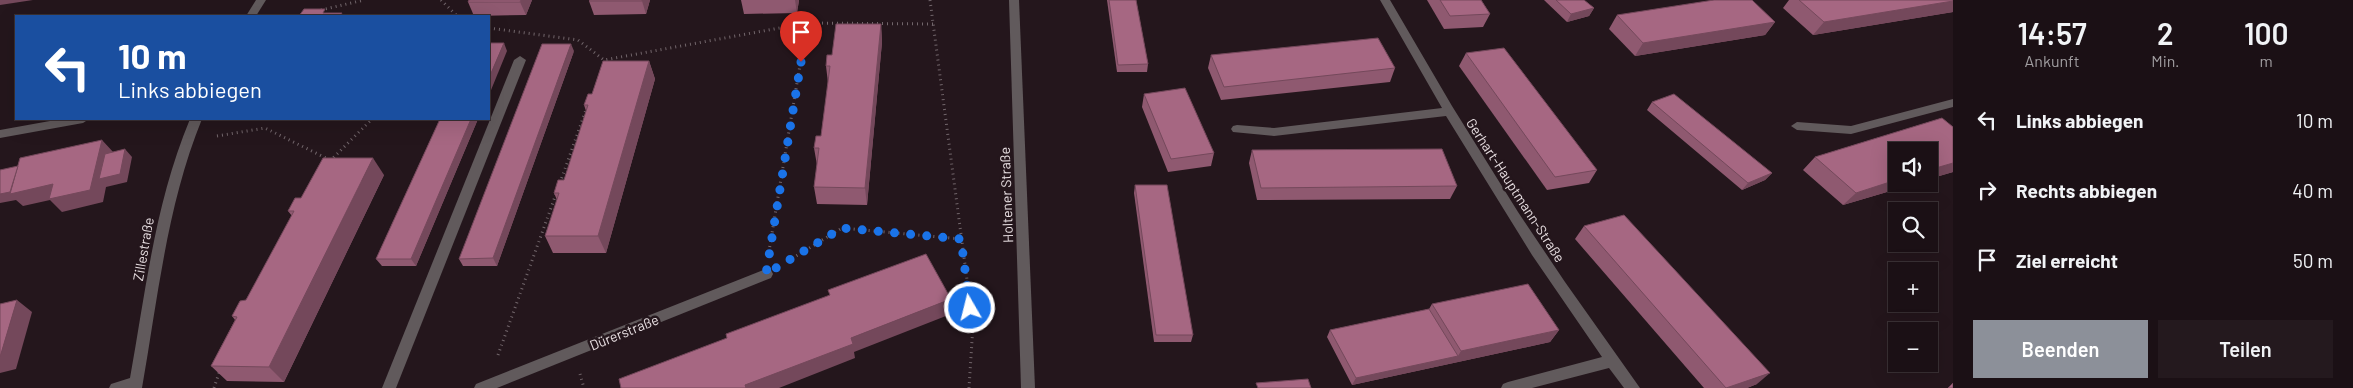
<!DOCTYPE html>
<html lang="de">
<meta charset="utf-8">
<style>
body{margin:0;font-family:Barlow,sans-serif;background:#24191e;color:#f1f3f6;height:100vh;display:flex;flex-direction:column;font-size:19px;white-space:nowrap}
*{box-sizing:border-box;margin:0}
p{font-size:16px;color:#a09da0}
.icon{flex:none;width:28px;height:28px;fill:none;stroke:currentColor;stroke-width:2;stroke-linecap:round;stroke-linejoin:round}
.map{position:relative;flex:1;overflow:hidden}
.drawer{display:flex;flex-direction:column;background:#1b1015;width:400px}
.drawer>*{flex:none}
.guide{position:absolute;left:15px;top:15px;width:475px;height:105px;border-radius:0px;box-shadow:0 5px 20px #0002,0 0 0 1px #393034;background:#1a4fa0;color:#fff;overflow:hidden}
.fabs{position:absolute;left:1888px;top:142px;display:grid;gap:10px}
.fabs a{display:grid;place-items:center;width:50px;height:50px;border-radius:0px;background:#1b1015;box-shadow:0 5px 20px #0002,0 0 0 1px #393034;font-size:25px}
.pin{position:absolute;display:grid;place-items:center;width:42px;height:42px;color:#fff;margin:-51px -21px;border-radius:50% 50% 50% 0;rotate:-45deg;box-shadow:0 0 5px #0007}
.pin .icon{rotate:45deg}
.me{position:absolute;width:55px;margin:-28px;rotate:352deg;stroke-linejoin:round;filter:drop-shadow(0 0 4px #0008)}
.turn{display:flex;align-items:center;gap:18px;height:105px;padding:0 20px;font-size:22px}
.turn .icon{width:65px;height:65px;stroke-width:2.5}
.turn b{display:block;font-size:35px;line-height:42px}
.eta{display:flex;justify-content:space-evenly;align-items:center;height:85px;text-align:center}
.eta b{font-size:30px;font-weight:600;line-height:35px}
.cta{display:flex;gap:10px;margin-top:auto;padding:10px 20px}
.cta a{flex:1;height:58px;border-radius:0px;background:#8c9099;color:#fff;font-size:20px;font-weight:600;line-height:58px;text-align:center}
.cta a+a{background:#24191e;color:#f1f3f6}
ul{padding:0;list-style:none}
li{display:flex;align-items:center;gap:15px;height:70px;padding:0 20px}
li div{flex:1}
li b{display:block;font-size:19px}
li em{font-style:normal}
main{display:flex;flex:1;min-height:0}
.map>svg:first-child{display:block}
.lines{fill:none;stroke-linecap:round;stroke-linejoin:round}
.path{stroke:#72666b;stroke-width:3;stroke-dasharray:1 4;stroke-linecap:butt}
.minor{fill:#615a5c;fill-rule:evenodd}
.wall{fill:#8f5970}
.shaded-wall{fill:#74485b}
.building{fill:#a66782;stroke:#74485b}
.route{stroke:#1a73e8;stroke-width:9;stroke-dasharray:0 16.2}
.labels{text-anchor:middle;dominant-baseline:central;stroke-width:5;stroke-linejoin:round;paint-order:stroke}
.street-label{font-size:14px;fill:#e7dee1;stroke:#24161c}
</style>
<main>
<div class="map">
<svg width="1953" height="388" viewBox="0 0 1953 388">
<rect width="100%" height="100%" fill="#24161c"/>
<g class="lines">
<g class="path">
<path d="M441 0 457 16"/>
<path d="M930 0 973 325 969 388"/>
<path d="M321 10 364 0"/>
<path d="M296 16 303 15"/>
<path d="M807 23 933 24"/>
<path d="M489 28 578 40 604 60 807 23 769 251"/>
<path d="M217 136 265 128 330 160"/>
<path d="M330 161 372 119"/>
<path d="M560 183 587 107"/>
<path d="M788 261 842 228 961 239"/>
<path d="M498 355 556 194"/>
<path d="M580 374 584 388"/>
<path d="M214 388 220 370"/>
</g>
<g class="minor">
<path d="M256 0H266L256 16H246Z"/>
<path d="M1009 0H1019L1035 388H1021Z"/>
<path d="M1380 0H1390L1452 106 1518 212 1565 282 1640 388H1624L1609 368 1532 388H1501L1503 384 1508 382 1602 357 1532 255 1446 116 1274 136 1233 132 1231 129 1233 126 1237 125 1274 128 1442 108Z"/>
<path d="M520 56 526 60 396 388H382L514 60Z"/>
<path d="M1953 99V107L1851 134 1797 130 1791 126 1797 122 1851 126Z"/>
<path d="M61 119H89L83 123 0 138V130Z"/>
<path d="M190 119H202C167 205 158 297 142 388H109L111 384 130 378C146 289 155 203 190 119Z"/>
<path d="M766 269 771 270 773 274 771 278 497 388H474L476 384Z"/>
</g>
</g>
<g class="wall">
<path d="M469 0H532L526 15 474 16 468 2Z"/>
<path d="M650 0 646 14 594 15 589 1Z"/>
<path d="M741 0H799L797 13 744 14Z"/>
<path d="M1107 0H1136L1148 64 1147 72H1117Z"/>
<path d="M1427 0H1481L1490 14 1483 27 1444 29Z"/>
<path d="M1544 0H1584L1594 8 1589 16 1567 22Z"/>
<path d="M1789 0H1953V12L1813 35 1783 8Z"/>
<path d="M1617 15 1775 22 1765 35 1635 56 1609 29Z"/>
<path d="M881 24 882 42 867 205 817 204 814 187 817 165 814 148 821 136 828 83 826 66 832 55Z"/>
<path d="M574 51 497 266H463L459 259Z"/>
<path d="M1466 53 1597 170 1589 183 1547 190 1459 66Z"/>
<path d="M1211 55 1395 68 1390 82 1221 100 1208 68Z"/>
<path d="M649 61 655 79 606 253H553L545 236 557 200 554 193 564 180 586 111 584 105 592 94Z"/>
<path d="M1144 94 1214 153 1211 166 1168 172 1142 107Z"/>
<path d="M1652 102 1772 173 1765 180 1742 190 1647 110Z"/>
<path d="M1942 118 1953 127V172L1929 179V151H1896V184H1914L1843 205 1803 170 1815 157Z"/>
<path d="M440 119H478L416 266H382L376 259Z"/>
<path d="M1252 150 1457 186 1450 199 1257 200 1249 163Z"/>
<path d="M384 175 284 382 227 381 211 366 235 320 232 316 246 300 292 216 288 211 301 198Z"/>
<path d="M1135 185 1193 335 1191 342H1154L1134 193Z"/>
<path d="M1584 226 1757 384 1747 388H1704L1575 239Z"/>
<path d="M1432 304 1559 330 1550 342 1352 385 1327 337 1330 330 1429 309Z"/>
</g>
<g class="shaded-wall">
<path d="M0 0H33L0 5Z"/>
<path d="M521 0H532L526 15 520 2Z"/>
<path d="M642 0H650L646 14 642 1Z"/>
<path d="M795 0H799L797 13Z"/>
<path d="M1953 1V12L1813 35 1824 22Z"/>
<path d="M1594 8 1589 16 1567 22 1571 14Z"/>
<path d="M1775 22 1765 35 1635 56 1643 43Z"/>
<path d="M881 24 882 42 867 205 865 188Z"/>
<path d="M504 43 507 51 489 95V78Z"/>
<path d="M571 44 574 51 497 266 493 258Z"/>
<path d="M649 61 655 79 606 253 598 236Z"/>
<path d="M471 119H478L416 266 411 259Z"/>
<path d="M102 140 114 153 125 149 132 157 127 182 106 187 103 202 62 212 50 200 23 206 16 200 0 203V194Z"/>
<path d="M373 158 384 175 284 382 269 367Z"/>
<path d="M1953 163V172L1929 179V170Z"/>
<path d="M1772 173 1765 180 1742 190 1748 183Z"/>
<path d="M1896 180V184H1914L1843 205 1856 193Z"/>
<path d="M951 299V314L854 352 855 358 779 388H746L745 385 851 338Z"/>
<path d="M17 300 32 312 16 369 0 373V357Z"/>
<path d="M1559 330 1550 342 1352 385 1356 378 1458 356 1461 351Z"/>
<path d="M1770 373 1757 384 1747 388H1726Z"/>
</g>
<g class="building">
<path d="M469 0H521L520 2H468Z"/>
<path d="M590 0H642V1H589Z"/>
<path d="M1109 0H1136L1148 64 1118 65Z"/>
<path d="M1440 0H1481L1490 14 1450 16Z"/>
<path d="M1556 0H1584L1594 8 1571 14Z"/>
<path d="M1714 0H1752L1775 22 1643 43 1617 15Z"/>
<path d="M1799 0H1953V1L1824 22Z"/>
<path d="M304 9H325L323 13H342L340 16H381H299Z"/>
<path d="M836 24H881L865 188 814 187 819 148H814L816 136H821L830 66H826L827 55H832Z"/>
<path d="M1378 38 1395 68 1224 87 1211 55Z"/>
<path d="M489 43H504L489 78Z"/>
<path d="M542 44H571L493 258 459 259Z"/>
<path d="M1504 48 1597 170 1555 177 1466 53Z"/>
<path d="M603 61H649L598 236H545L559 193H554L558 180H564L588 105H584L588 94H592Z"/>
<path d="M1185 88 1214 153 1171 159 1144 94Z"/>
<path d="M1674 94 1772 173 1748 183 1652 102Z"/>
<path d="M1942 118 1953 127V163L1929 170V151H1896V180L1856 193 1815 157Z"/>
<path d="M440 119H471L411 259H376Z"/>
<path d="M102 140 90 190 49 199 53 184 10 194 20 158Z"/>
<path d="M125 149 120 174 99 179 105 154Z"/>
<path d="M1442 149 1457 186 1261 188 1252 150Z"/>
<path d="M323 158H373L269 367 211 366 237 317 232 316 240 301 246 300 294 211H288L295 198H301Z"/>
<path d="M18 166 10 192 0 194V170Z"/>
<path d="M1135 185H1167L1193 335H1156Z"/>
<path d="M1624 215 1770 373 1726 388 1584 226Z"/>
<path d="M926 254 951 299 851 338 853 344 745 385 746 388H621L619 379 727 338 726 334 830 295 828 290Z"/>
<path d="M1528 284 1559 330 1461 351 1432 304Z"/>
<path d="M17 300 0 357V304Z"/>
<path d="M1429 309 1458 356 1356 378 1330 330Z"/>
<path d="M1308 379 1311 388H1258L1256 383Z"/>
<path d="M1953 383V388H1948Z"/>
</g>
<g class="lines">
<path class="route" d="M801 62 766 274 842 228 961 239 970 308"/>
</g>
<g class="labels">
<g class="street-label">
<text transform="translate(1516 190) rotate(57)">Gerhart-Hauptmann-Straße</text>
<text transform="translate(1006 195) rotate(-92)">Holtener Straße</text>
<text transform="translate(143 249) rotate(-80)">Zillestraße</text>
<text transform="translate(624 332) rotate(-22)">Dürerstraße</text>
</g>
</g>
</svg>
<div class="fabs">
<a><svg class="icon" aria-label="sound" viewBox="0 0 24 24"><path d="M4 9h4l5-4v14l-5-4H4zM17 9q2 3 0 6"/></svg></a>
<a><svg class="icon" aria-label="search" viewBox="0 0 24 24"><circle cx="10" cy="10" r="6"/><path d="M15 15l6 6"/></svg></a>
<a>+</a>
<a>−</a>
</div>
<div class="pin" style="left:801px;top:62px;background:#d93025"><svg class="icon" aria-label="arrive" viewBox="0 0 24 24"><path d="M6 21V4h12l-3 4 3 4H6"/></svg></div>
<svg class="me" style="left:970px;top:308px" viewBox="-20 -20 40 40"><circle r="17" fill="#1a73e8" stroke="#fff" stroke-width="3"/><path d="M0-11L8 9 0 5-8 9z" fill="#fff"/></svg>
<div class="guide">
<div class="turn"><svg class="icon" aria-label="left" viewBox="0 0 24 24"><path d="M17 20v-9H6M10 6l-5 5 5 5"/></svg><div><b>10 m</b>Links abbiegen</div></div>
</div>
</div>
<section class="drawer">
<div class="eta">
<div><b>14:57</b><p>Ankunft</p></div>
<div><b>2</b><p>Min.</p></div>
<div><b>100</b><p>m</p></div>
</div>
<ul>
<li><svg class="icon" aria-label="left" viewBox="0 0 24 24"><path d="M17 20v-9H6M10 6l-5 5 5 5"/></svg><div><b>Links abbiegen</b></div><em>10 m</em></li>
<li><svg class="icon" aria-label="right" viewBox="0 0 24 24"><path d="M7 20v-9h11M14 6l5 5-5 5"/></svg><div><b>Rechts abbiegen</b></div><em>40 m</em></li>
<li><svg class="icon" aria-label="arrive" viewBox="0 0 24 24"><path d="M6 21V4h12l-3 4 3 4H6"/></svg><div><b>Ziel erreicht</b></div><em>50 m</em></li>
</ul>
<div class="cta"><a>Beenden</a><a>Teilen</a></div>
</section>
</main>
